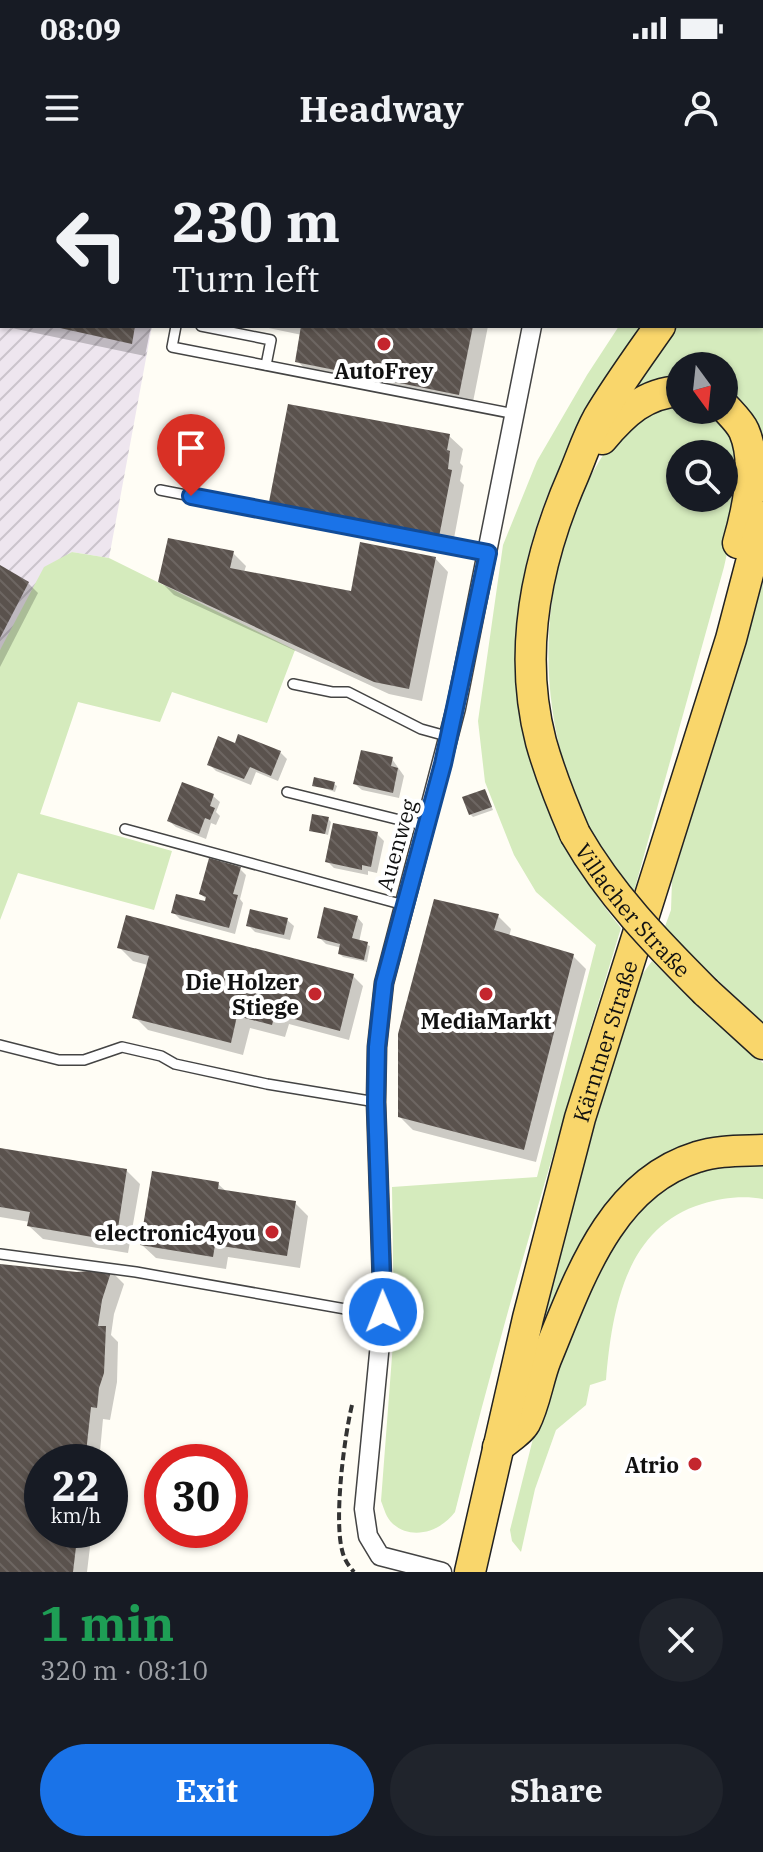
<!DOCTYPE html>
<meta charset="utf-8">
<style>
body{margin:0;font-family:"IBM Plex Serif",serif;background:#20242c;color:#f1f3f6;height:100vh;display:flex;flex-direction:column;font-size:30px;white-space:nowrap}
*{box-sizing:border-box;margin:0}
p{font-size:26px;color:#9ea1a6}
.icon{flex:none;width:44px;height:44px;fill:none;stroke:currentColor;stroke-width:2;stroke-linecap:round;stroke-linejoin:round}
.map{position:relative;height:1412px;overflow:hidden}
.details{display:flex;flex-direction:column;background:#171b24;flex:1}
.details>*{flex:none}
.banner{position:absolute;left:0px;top:0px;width:764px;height:168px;box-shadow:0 2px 6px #0004;background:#171b24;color:#f1f3f6;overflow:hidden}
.needle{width:52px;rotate:165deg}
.buttons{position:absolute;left:666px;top:192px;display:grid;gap:16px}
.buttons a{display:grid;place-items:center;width:72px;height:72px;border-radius:50%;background:#171b24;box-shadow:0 2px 6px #0004;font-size:40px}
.speed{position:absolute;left:24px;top:1284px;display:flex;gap:16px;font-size:40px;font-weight:700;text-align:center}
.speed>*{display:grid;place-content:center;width:104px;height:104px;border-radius:50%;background:#171b24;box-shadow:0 2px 6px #0004;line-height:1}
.speed small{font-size:20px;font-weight:400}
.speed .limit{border:12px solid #d22;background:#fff;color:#111}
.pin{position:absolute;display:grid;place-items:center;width:68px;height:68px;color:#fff;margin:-82px -34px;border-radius:50% 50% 50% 0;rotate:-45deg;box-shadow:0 0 8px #0007}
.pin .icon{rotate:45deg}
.me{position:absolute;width:88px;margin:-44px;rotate:359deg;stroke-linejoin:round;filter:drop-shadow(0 0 6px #0008)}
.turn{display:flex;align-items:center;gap:28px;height:168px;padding:0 40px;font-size:36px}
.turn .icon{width:104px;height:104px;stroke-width:2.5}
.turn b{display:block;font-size:56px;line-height:68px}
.round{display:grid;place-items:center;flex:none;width:84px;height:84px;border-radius:42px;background:#20242c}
.overview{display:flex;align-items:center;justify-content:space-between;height:136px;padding:0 40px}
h1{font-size:48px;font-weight:700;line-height:60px;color:#1e9e55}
.button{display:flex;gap:16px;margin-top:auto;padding:16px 40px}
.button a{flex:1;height:92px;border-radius:48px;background:#1a73e8;color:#fff;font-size:32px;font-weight:700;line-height:92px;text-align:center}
.button a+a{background:#20242c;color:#f1f3f6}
.status{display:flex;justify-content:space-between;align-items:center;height:56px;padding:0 40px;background:#171b24;direction:ltr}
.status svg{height:22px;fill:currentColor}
header{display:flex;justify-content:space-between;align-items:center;height:104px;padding:0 40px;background:#171b24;font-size:36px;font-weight:700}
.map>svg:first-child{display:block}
.industrial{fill:url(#industrial-furrows)}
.grass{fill:#d5ebbd;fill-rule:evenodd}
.shadow{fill:#0003}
.building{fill:url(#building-back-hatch)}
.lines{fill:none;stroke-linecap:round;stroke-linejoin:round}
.service-casing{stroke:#444;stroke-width:12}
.minor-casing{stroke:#444;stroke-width:21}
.primary-casing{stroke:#222;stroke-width:33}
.path{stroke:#333;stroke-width:4;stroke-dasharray:8 4;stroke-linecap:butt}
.service{stroke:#fff;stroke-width:9}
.minor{stroke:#fff;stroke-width:18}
.primary{stroke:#f9d66b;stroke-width:30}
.primary-bridge-casing{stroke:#222;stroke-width:33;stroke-linecap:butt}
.primary-bridge{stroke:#f9d66b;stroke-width:30}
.route-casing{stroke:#114b97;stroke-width:20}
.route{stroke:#1a73e8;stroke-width:14}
.poi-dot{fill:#c4262e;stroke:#fff;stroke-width:3}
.labels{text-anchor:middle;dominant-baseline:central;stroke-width:8;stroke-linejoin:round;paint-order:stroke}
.poi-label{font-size:22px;font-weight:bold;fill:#111;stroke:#fff;text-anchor:end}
.street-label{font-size:22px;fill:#111;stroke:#fff}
</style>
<div class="status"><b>08:09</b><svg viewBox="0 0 49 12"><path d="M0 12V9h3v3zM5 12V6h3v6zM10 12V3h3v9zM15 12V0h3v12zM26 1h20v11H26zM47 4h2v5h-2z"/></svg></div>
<header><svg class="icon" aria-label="menu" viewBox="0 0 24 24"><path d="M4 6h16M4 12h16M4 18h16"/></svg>Headway<svg class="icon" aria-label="person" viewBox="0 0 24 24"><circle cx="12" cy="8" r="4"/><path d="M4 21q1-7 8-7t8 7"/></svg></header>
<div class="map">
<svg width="763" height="1412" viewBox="0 0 763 1412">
<defs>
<pattern id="industrial-furrows" width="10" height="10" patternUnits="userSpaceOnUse" patternTransform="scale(2)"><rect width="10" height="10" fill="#eee6ef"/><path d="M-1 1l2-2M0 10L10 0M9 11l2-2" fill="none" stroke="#cbc4cc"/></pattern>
<pattern id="building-back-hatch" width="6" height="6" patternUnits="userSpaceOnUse" patternTransform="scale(2)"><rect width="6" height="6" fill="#5a524d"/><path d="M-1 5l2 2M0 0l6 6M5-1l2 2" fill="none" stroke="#6d6662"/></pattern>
</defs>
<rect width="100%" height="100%" fill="#fffdf5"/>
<path class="industrial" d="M0 0H183L2 2V166H152L109 398 72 392 0 490Z"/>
<g class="grass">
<path d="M763 26V284L724 234V206H680V221L634 231 631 230 672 166H762Z"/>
<path d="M619 166H647C615 215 579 263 555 317 484 478 512 633 621 768 562 962 504 1155 455 1352 441 1371 413 1381 393 1364 386 1358 384 1348 381 1341L394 1170 392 1027 537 1017 596 785 536 732 514 695 485 622 478 561 503 385 537 301 587 215Z"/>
<path d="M680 243V250H706L719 259 726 269 737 289 739 340 724 407 633 735C603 694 577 651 563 601 538 510 545 414 585 328 597 302 619 266 645 252 654 247 669 246 680 243ZM680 294H724V338H680Z"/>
<path d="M72 392 109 398 295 490 267 563 172 532 160 562 78 542 40 654 172 691 154 750 18 713 0 760V490L44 407Z"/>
<path d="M763 422V863L664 769 671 750 672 721Z"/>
<path d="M652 801 705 854 712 856 763 903V980L680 995 541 1179 538 1175 565 1063 639 819Z"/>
<path d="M763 1001V1039C743 1035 721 1038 702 1044 625 1067 612 1151 606 1220L590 1225 586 1245 556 1270 535 1329 521 1392 512 1381 510 1370 545 1231 607 1089 655 1032 700 1011Z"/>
</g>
<g class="shadow">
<path d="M118 0H171L117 2Z"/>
<path d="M227 0H402L227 2Z"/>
<path d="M0 112H2V166L0 164Z"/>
<path d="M2 166H151L145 196Z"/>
<path d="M259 166H488L472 247 311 214 297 201 302 175Z"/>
<path d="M449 276 463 289 460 303 463 306 460 321 464 325 452 389 284 354 271 341Z"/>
<path d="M233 393 246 406 244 412 352 434 435 398 448 412 422 541 389 534 174 435 160 421Z"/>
<path d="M0 407 28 423 38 433 0 507Z"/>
<path d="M236 585 280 592 287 599 278 621 256 612 251 625 216 611 210 605Z"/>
<path d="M392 599 404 616 399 638 362 630 355 624Z"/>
<path d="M334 624 337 626 335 632 314 625Z"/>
<path d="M485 631 493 650 473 657 470 654Z"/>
<path d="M213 636 220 642 216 652 220 656 216 665 211 663 206 679 176 667 169 661Z"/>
<path d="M328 659 331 662 328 675 311 670Z"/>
<path d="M377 674 384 681 377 713 368 711V715L334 708 328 702Z"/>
<path d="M240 709 246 715 240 739 243 743 235 774 180 759 174 753 207 744V740L201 734Z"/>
<path d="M498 756 511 769 509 777 573 796 586 809 536 1002 413 970 400 957Z"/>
<path d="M357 757 363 764 359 782 370 786 367 802 343 797 340 794 342 788 326 784 319 777Z"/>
<path d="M287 760 294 766 290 780 255 772 248 765Z"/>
<path d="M119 787 353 816 363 826 349 880 289 864 285 877 250 868 243 895 148 870 135 857 148 805 133 801Z"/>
<path d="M0 990 126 1010 140 1024 128 1093 43 1079 29 1066 30 1062 0 1057Z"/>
<path d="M218 1024 227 1032 295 1043 308 1056 300 1108 228 1097 226 1109 156 1098 142 1085Z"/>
<path d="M0 1106 77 1114 111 1111 124 1124 114 1154 111 1175 118 1182 117 1222 110 1260 103 1259 99 1302H42V1370H92L87 1412H0Z"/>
</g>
<g class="building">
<path d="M51 166H135L132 184Z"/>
<path d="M301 166H473L459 235 295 202Z"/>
<path d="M288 244 450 274 447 290 450 291 448 309 452 310 439 377 269 342Z"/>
<path d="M168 378 234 391 230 408 351 431 360 382 436 397 409 529 374 522 158 422Z"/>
<path d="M0 405 29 422 0 478Z"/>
<path d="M238 574 281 591 271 616 250 607 244 619 207 605 218 576 235 583Z"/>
<path d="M361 590 393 597 391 606 398 608 393 633 353 624Z"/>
<path d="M314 617 335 622 333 630 312 626Z"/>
<path d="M182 622 214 634 210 646 215 648 210 660 205 658 199 674 167 661Z"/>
<path d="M485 629 492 647 469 655 462 637Z"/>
<path d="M312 654 329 657 325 674 309 671Z"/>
<path d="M333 663 378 672 371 707 362 705V710L325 702Z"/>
<path d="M209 698 241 707 233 734 238 735 229 768 171 753 176 734 205 741 206 737 199 734Z"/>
<path d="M434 739 499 754 494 770 574 794 524 990 398 957V874Z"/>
<path d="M324 747 358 756 352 778 368 782 364 800 338 794 340 784 317 778Z"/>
<path d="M250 749 288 758 284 775 246 766Z"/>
<path d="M126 755 354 814 340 871 275 854 272 865 237 856 231 883 132 858 149 796 117 788Z"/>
<path d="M0 988 127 1009 116 1081 27 1066 30 1052 0 1047Z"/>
<path d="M152 1011 219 1022 218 1029 296 1041 287 1096 215 1085 213 1097 140 1085Z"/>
<path d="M0 1104 77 1112 112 1109 102 1140 98 1166H106L104 1213 99 1228 97 1248 91 1247 85 1302H42V1370H78L73 1412H0Z"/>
</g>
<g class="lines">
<g class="service-casing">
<g id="service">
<path d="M207 2V0"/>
<path d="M176 166 172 187 515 254"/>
<path d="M201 166 271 180 266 205"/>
<path d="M160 330 487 393"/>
<path d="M293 524 332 532H348L421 569 450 577"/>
<path d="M287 632 412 663 427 664"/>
<path d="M125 669 404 745"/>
<path d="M0 885 59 900H84L122 887 161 896 175 904 267 924 376 942"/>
<path d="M0 1094 136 1112 368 1153 383 1152"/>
</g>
</g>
<g class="minor-casing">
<g id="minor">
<path d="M566 2 567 0"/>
<path d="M442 1412 380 1396 368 1376 364 1349 383 1152 376 942 377 887 384 823 456 548 532 166"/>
</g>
</g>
<g class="primary-casing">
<g id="primary">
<path d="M762 11 763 9"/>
<path d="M724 246C730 253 740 262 744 271 758 303 747 352 738 383"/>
<path d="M602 279C624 253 645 233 680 231"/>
<path d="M575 674C562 644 550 614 541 582 517 490 537 398 574 314 582 295 588 276 598 258 617 226 639 196 660 166"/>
<path d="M706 832 763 884"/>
<path d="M498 1287C506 1280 520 1272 525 1263 535 1244 538 1219 546 1199 578 1122 609 1024 697 997 718 990 741 991 763 990"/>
<path id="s1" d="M470 1412 528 1158 580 958 731 479 763 357"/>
</g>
</g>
<path class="path" d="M352 1245C344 1278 334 1358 342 1390 344 1399 348 1405 354 1412"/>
<use href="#service" class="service"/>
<use href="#minor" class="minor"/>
<use href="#primary" class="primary"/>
<g class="primary-bridge-casing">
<g id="primary-bridge">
<path id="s2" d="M575 674C610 735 656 782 706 832"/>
</g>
</g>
<use href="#primary-bridge" class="primary-bridge"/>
</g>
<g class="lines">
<g class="route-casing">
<path id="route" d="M191 336 488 393 443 604 384 823 377 887 376 942 383 1152"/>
</g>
<use href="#route" class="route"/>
</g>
<g class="poi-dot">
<circle cx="384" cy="184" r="8"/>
<circle cx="315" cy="834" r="8"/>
<circle cx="486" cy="834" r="8"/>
<circle cx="272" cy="1072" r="8"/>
<circle cx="695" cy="1304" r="8"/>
</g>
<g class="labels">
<g class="poi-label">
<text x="384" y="210" text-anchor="middle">AutoFrey</text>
<text x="299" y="821">Die Holzer<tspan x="299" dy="25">Stiege</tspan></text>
<text x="486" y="860" text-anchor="middle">MediaMarkt</text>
<text x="256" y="1072">electronic4you</text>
<text x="679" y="1304">Atrio</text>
</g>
<g class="street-label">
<text transform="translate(396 685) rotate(-74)">Auenweg</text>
<text stroke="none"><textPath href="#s2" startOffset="96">Villacher Straße</textPath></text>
<text stroke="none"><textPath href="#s1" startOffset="548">Kärntner Straße</textPath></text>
</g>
</g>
</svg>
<div class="buttons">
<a><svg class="needle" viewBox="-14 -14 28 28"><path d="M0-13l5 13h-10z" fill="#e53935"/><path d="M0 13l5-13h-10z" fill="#9ea1a6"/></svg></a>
<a><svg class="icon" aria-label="search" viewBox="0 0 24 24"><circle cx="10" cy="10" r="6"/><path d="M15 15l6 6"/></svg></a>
</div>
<div class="speed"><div>22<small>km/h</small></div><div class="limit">30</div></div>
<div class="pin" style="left:191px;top:336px;background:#d93025"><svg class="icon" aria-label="arrive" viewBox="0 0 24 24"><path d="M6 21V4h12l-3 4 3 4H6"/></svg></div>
<svg class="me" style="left:383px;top:1152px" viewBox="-20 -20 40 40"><circle r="17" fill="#1a73e8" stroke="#fff" stroke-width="3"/><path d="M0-11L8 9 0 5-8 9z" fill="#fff"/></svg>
<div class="banner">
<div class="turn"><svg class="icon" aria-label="left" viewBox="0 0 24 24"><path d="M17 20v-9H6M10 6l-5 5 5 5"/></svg><div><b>230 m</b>Turn left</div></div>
</div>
</div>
<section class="details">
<div class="overview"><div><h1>1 min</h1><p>320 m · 08:10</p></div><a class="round"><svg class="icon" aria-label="close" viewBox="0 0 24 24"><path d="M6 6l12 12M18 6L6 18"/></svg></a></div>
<div class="button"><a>Exit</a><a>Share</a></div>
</section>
